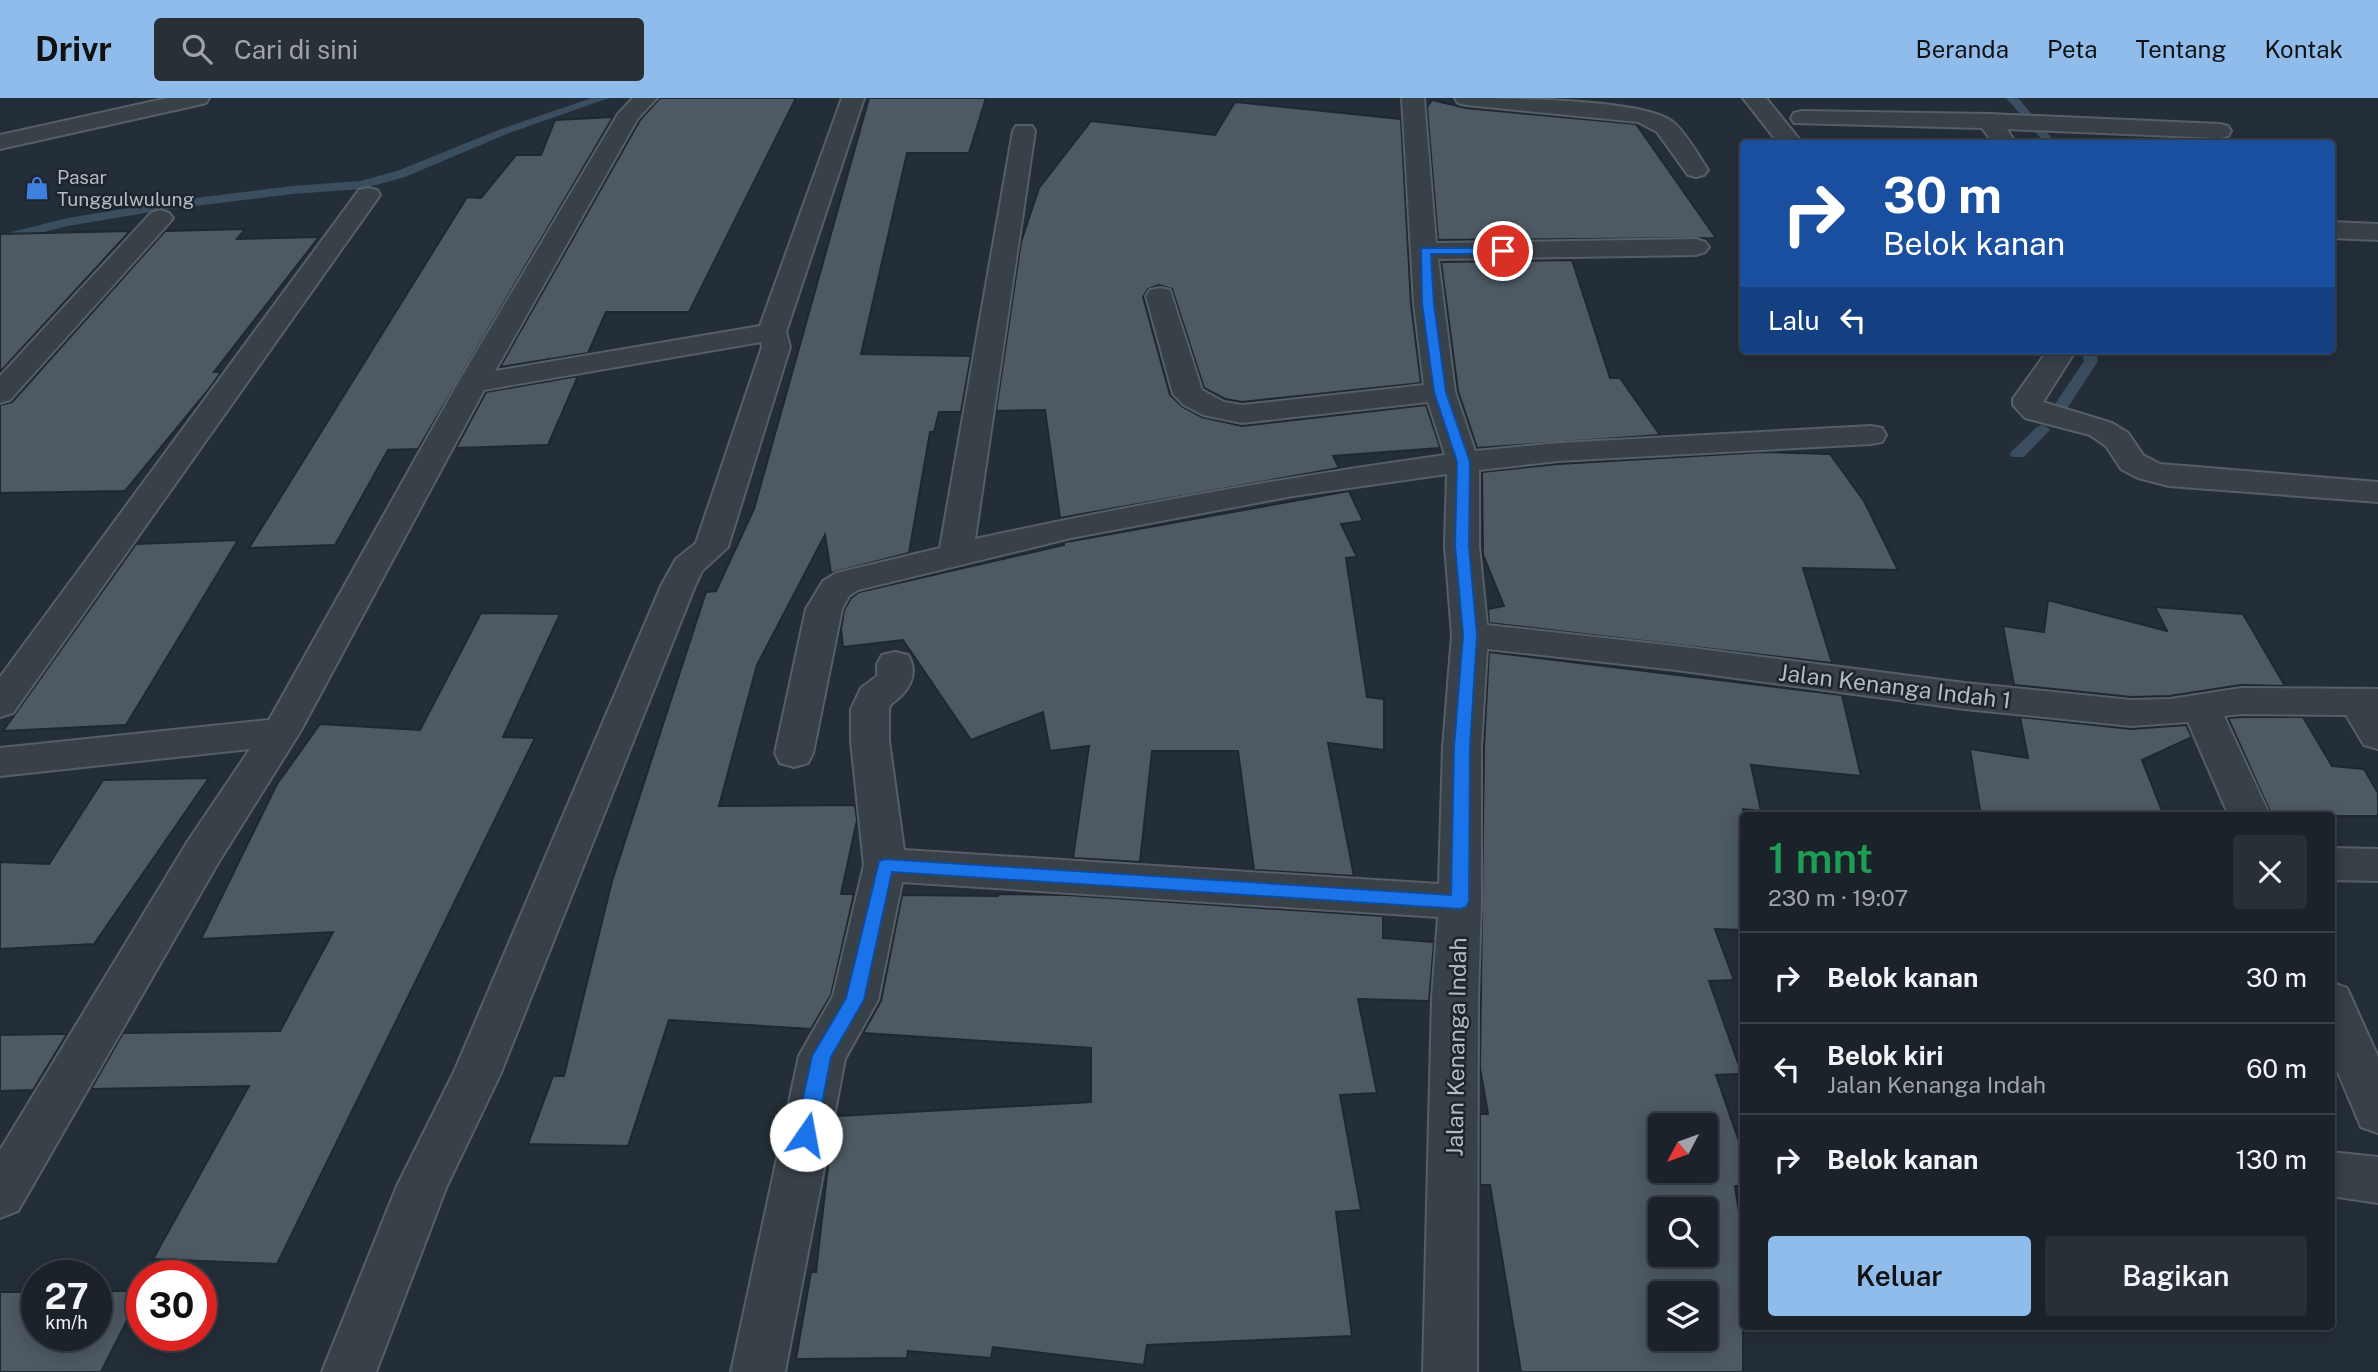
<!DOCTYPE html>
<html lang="id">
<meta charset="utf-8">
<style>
body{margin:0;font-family:"Public Sans",sans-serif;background:#282f36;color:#f1f3f6;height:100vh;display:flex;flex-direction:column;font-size:26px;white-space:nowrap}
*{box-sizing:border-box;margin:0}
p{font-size:23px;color:#a0a4a8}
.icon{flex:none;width:38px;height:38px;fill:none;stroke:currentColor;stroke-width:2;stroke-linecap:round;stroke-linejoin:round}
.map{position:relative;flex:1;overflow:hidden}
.panel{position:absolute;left:1740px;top:714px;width:595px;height:518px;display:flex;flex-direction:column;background:#1b222a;border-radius:7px;box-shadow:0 4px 18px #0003,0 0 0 2px #393f47}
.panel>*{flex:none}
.top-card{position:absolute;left:1740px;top:42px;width:595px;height:214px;border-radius:7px;box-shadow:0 4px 18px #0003,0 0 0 2px #393f47;background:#1a4fa0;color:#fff;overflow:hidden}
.needle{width:46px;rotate:229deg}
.controls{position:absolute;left:1648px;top:1015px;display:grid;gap:14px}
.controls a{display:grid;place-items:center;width:70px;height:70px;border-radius:7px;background:#1b222a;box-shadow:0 4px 18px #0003,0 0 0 2px #393f47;font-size:35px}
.speed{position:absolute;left:21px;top:1162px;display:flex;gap:14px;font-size:35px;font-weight:700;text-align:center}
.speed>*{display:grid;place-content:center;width:91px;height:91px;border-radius:50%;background:#1b222a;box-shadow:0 4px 18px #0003,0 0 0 2px #393f47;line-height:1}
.speed small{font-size:18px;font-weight:400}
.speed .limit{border:10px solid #d22;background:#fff;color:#111}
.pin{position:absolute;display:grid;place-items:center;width:60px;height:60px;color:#fff;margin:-30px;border:4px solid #fff;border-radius:50%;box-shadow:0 2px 7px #0007}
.me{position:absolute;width:77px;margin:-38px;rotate:12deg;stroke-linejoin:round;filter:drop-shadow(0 0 5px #0008)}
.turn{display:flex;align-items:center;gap:24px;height:147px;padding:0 28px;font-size:32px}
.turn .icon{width:91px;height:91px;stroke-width:2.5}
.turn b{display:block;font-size:49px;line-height:60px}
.then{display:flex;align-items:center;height:66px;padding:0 28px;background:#0003;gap:14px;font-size:26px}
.round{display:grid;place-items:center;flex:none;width:74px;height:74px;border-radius:7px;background:#282f36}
.overview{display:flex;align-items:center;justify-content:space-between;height:119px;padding:0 28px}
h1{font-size:42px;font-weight:600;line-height:52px;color:#1e9e55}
.button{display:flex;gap:14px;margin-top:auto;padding:14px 28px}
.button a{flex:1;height:80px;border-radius:7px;background:#90bcec;color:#111;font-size:28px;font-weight:600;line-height:80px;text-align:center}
.button a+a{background:#282f36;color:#f1f3f6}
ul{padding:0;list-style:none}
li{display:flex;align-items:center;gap:21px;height:91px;padding:0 28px;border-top:2px solid #393f47}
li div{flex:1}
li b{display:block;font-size:26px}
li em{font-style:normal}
header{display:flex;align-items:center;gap:42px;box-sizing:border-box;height:98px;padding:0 35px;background:#90bcec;color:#111}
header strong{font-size:33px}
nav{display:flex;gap:38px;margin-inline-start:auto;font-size:24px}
.search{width:490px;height:63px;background:#282f36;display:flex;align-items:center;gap:18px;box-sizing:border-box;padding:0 24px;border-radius:7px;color:#a0a4a8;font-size:26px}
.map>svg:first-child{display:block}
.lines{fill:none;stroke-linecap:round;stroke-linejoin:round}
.stream{fill:#3b4e5f;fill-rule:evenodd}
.building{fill:#4d5963;stroke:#1f272f;stroke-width:2;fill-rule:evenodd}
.minor-casing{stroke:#565e66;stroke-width:4}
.tertiary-casing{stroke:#565e66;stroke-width:4}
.minor{fill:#384048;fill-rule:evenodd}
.tertiary{fill:#384048;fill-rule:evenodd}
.route{fill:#1a73e8;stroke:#114b97;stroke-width:2}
.labels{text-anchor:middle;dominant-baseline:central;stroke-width:5;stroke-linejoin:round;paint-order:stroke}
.far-poi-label{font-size:19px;fill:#b3bbc4;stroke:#1d252d;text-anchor:start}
.street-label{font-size:23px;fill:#b3bbc4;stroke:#1d252d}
</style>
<header>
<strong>Drivr</strong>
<div class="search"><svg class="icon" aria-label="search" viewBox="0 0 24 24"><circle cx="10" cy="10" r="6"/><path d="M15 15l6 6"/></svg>Cari di sini</div>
<nav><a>Beranda</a><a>Peta</a><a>Tentang</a><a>Kontak</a></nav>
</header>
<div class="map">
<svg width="2378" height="1274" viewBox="0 0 2378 1274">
<rect width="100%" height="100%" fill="#242e38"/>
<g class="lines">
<g class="stream">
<path d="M592 0H609L509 35 405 79 361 91 292 96 163 112 68 128 0 145V137L68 120 163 104 292 88 360 83 397 73 501 31Z"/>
<path d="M2006 0H2018L2031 15 2029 17H2021Z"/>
<path d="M2035 29H2043L2056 46H2045L2033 31Z"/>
<path d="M2081 252H2095L2098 263 2066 312H2056L2053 309 2084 263Z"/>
<path d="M2042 327 2047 329 2050 332 2047 335 2024 359H2012L2010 356 2012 353 2037 329Z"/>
</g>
</g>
<g class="building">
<path d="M660 0H796L689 214H606L588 255 500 269 640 22Z"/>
<path d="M869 0H986L969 55H907L861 256 971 258 961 314H939L934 334H930L909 455 831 475 825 437 757 567 719 708 855 707 857 722 841 796H854L831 897 811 931 669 922 628 1048 528 1046 553 978H564L612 783 706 494 716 493 754 411Z"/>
<path d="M1432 2 1466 10 1636 26 1716 140 1438 142 1427 9Z"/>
<path d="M1235 4 1401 21 1411 206 1421 285 1242 304 1225 301 1204 290 1172 191 1159 187 1148 191 1143 199 1170 297 1183 309 1202 319 1242 328 1426 307 1442 355 1439 350 1333 358 1339 370 1060 420 1045 312 996 313 1021 144 1039 90 1091 23 1215 37Z"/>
<path d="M613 19 418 351 388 352 335 447 249 450 467 99 481 100 516 57H541L555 22Z"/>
<path d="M245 131 237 141 319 139 214 274H221L209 291 125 393 0 395V307L12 304 165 133Z"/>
<path d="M130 133 0 274V136Z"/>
<path d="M1572 162 1610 280H1620L1660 337 1477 350 1458 293 1441 164Z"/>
<path d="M578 278 548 347 456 350 486 294Z"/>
<path d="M1764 354 1830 356 1864 403 1898 472 1803 470 1832 565 1489 525 1488 511 1504 508 1483 457 1482 374 1558 366Z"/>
<path d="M1349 393 1363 423 1341 426 1357 459 1346 460 1367 599 1384 601V652L1328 645 1354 778 1254 772 1238 653H1152L1140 764 1073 760 1089 648 1050 653 1043 614 971 642 903 542 843 549 841 531 844 512 851 500 859 494 1064 447V444L1072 443Z"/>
<path d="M238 442 126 627 3 633 136 446Z"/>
<path d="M2048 502 2167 533 2155 509 2243 516 2285 588 2241 587 2170 598 2131 599 2014 587 2003 528 2044 534Z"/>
<path d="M481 515 560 516 503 639 535 640 277 1166 153 1161 249 988 91 991 123 935 280 933 333 834 201 841 277 686 320 626 420 632Z"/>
<path d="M1489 554 1842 597 1861 678 1751 667 1761 713 1743 711V832L1715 831 1734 882 1709 883 1742 976 1716 977 1743 1055V1087L1735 1088 1743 1141V1274H1521L1490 1087H1480V1016H1488L1480 970 1484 649ZM1661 1027H1706V1073H1661ZM1661 1111H1706V1157H1661ZM1661 1195H1706V1241H1661Z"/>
<path d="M2020 619 2131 631 2186 627 2192 639 2142 662 2164 718H1981L1970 651 2028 660Z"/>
<path d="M2241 619H2303L2332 668 2364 671 2378 695V718H2272L2228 620Z"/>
<path d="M209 680 94 846 0 851V764L49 766 103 682Z"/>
<path d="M998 796 1067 797 1383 818V840L1434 844 1429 903 1358 901 1377 995 1340 997 1361 1112 1336 1114 1352 1238 1147 1247 1144 1267 993 1249 991 1260 908 1253 907 1260 796 1261 811 1174H816L829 1059 837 1018 1091 1004V950L863 935 881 903 902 797 998 798Z"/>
<path d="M57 936H67L33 992 0 993V937Z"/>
<path d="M96 1193H142L101 1274H0V1194H37V1237H96Z"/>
</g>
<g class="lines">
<g class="minor-casing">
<g id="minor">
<path d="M633 0H657L638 20 495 273 760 228 842 0H864L786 234 790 249 728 449 702 473 695 488 500 977 446 1090 376 1274H322L397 1088 454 974 661 488 676 461 696 445 762 249 761 244 484 292 300 634 218 765 18 1113 0 1120V1052L188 743 250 651 0 678V650L269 622 458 285 618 16Z"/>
<path d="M1402 0H1424L1436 145 1696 141 1705 144 1709 149 1705 154 1696 157 1438 161 1455 294 1475 353 1558 345 1871 328 1882 330 1886 337 1882 344 1871 346 1558 363 1479 372V448L1487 527 1676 548 1965 585 2131 602 2170 601 2241 590 2378 591V651L2364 647 2346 617 2241 616 2224 618 2270 718H2229L2188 624 2131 628 1965 611 1676 572 1487 551 1481 649V804L1478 900 1477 1274H1423L1432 900 1438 819 902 784 878 902 845 961 785 1274H731L799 958 833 898 864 767 851 643V611L861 590 877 578V566L882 557 895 554 908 557C920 576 908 595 891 606L889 611V643L904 752 1439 786 1443 649 1452 537 1445 448 1447 376 1293 398 1071 440 858 492 849 498 842 511 813 655 808 665 794 669 780 665 775 655 806 511 823 483 836 475 940 450 1013 33 1016 28H1032L1035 33 975 441C1131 407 1287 379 1445 357L1428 304 1242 325 1203 317 1184 307 1173 296 1146 198 1150 192 1160 190 1170 192 1202 292 1224 304 1242 307 1424 287 1414 206Z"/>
<path d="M1455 0C1498 0 1643 0 1673 24 1686 35 1698 57 1708 72L1704 77 1696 79 1688 77 1657 34 1638 24 1466 7 1458 5Z"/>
<path d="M1743 0H1766L1803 46H1779Z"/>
<path d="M1802 13 1989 16 2220 26 2228 28 2231 33 2228 38 2220 40 2007 31 2016 46H1994L1982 30 1794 25 1791 20 1794 15Z"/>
<path d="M368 90 377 92 380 97 13 615 0 619V579L359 92Z"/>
<path d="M160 112 169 115 173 120 169 125 10 302 0 305V278L151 115Z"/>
<path d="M2331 124 2378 126V142L2331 140Z"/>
<path d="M2048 252H2076L2043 304 2112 325 2128 335 2143 357 2160 366 2378 384V404L2169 388 2138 380 2121 371 2106 348 2090 337 2025 320 2013 307V301Z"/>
<path d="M2331 750 2378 751V783L2331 782Z"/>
<path d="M2331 884 2347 890 2378 959V1035L2361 1029 2331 958Z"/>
<path d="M2331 1054 2378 1059V1105L2331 1098Z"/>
</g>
</g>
<g class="tertiary-casing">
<path id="tertiary" d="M168 0H209L206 5 198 7 0 51V37Z"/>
</g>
<use href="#minor" class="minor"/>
<use href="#tertiary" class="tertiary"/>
</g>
<path class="route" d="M1421 150H1503L1508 153 1503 156H1431L1434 206 1446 294 1470 364 1469 448 1477 537 1470 649 1469 804 1466 809 1460 811 892 774 864 902 831 959 816 1037 813 1043 806 1046 798 1043 795 1037 812 958 846 900 879 763 885 761 1451 797 1454 649 1463 537 1455 448 1457 364 1434 294 1422 206Z"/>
<defs>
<g id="shop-bare" transform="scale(1.89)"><path d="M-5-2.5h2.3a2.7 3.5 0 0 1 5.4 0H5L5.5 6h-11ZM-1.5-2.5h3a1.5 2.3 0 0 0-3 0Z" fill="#3f7fe0" stroke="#1d252d" stroke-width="2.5" paint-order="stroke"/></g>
</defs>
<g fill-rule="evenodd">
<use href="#shop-bare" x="37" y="90"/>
</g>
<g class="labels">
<g class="far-poi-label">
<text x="57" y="79">Pasar<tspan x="57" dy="22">Tunggulwulung</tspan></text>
</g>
<g class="street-label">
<text transform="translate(1895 588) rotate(7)">Jalan Kenanga Indah 1</text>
<text transform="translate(1456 949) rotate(-89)">Jalan Kenanga Indah</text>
</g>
</g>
</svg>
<div class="controls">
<a><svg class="needle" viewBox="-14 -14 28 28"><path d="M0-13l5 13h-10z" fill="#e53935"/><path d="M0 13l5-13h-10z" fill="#a0a4a8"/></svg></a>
<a><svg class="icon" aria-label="search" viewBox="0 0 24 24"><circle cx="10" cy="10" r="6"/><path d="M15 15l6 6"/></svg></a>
<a><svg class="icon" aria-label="layers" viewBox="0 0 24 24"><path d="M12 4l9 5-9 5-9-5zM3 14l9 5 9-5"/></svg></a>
</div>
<div class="speed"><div>27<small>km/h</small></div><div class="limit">30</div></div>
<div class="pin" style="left:1503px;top:153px;background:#d93025"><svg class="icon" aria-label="arrive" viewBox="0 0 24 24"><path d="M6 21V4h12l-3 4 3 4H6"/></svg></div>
<svg class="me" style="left:806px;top:1037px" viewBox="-20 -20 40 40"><circle r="19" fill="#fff"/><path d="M0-13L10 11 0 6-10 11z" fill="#1a73e8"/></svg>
<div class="top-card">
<div class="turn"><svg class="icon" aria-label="right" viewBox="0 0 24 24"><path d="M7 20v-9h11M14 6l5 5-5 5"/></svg><div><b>30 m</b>Belok kanan</div></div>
<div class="then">Lalu<svg class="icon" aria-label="left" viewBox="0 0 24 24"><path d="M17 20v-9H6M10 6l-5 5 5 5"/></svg></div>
</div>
<section class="panel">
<div class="overview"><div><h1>1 mnt</h1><p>230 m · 19:07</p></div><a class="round"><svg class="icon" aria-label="close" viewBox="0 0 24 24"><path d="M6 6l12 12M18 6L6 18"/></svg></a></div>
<ul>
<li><svg class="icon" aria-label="right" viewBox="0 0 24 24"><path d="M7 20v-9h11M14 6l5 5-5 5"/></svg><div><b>Belok kanan</b></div><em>30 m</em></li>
<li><svg class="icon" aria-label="left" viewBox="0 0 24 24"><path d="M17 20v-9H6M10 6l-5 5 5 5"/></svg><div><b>Belok kiri</b><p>Jalan Kenanga Indah</p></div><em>60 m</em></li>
<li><svg class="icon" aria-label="right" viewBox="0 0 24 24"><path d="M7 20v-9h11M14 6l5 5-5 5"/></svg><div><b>Belok kanan</b></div><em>130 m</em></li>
</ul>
<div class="button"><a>Keluar</a><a>Bagikan</a></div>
</section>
</div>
